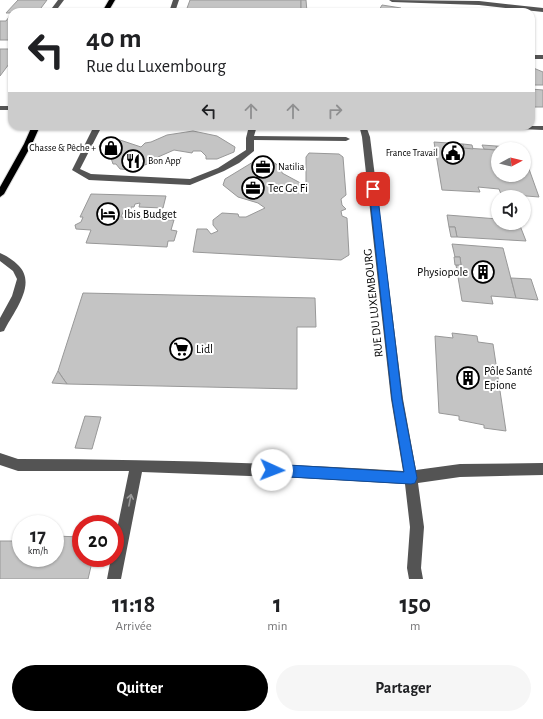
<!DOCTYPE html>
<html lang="fr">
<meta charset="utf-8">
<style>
body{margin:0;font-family:"Alegreya Sans",sans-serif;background:#f6f6f6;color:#202124;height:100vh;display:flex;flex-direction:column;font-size:15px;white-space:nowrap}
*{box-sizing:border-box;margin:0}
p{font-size:13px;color:#757577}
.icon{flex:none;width:22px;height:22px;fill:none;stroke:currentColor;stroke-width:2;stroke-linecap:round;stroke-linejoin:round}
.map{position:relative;height:579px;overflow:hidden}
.drawer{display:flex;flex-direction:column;background:#fff;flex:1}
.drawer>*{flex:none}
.banner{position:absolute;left:8px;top:8px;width:527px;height:122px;border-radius:12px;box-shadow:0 1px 3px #0004;background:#fff;color:#202124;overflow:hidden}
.needle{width:26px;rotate:83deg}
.buttons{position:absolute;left:491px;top:142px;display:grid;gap:8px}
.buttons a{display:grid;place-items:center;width:40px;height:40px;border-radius:50%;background:#fff;box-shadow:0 1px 3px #0004;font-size:20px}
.speed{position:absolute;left:12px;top:515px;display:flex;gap:8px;font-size:20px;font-weight:700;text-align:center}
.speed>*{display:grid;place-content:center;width:52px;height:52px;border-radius:50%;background:#fff;box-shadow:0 1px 3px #0004;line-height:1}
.speed small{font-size:10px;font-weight:400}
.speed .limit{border:6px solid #d22;background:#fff;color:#111}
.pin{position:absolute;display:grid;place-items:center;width:34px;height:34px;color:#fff;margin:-17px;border-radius:8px;box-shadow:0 2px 6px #0006}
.me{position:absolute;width:44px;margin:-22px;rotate:92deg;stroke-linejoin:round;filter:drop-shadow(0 0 3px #0008)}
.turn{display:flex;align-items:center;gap:14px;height:84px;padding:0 12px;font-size:18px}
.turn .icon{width:52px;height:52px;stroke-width:2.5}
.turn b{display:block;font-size:28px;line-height:34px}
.lanes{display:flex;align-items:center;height:38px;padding:0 12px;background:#0003;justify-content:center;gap:20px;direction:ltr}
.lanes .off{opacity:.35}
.eta{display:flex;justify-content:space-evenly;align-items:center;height:68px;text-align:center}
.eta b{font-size:24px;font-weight:700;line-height:28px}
.button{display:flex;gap:8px;margin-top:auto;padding:8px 12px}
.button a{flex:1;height:46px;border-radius:24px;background:#000;color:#fff;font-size:16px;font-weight:700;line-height:46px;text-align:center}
.button a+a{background:#f6f6f6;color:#202124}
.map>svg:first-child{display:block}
.building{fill:#c4c4c4;stroke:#989898}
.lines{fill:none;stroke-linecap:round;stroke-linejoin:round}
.major-casing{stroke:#dbdbdb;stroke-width:2}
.minor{fill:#545454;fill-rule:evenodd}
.major{fill:#000;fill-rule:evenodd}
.oneway{stroke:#989898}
.route{fill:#1a73e8;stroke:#114b97}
.labels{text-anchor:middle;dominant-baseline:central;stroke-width:4;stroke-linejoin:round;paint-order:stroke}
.far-poi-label{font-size:10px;fill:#000;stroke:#fff;text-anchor:end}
.poi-label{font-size:12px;fill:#000;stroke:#fff;text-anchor:start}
.street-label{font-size:12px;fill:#000;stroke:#fff}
</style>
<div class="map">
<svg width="543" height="579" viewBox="0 0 543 579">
<rect width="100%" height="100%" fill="#fff"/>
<g class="building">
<path d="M18 0H47L38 12H12V40H0V21H6L12 13H6Z"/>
<path d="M190 0H301V12L186 11Z"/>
<path d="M301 0H306L307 12H301Z"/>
<path d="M382 5 401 8 400 12H378Z"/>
<path d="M0 49H12V60L0 76Z"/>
<path d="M531 67 543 72V85H531V81H534L531 75Z"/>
<path d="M531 89 543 90V107H532L531 96H533Z"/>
<path d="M193 131 217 136 235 147 234 152 217 159H206V156L201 151H193L192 153 174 150 158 157 154 161 133 170 120 169 116 164H113L110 155 106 154 99 147 103 139 120 140 141 147 145 143 151 142 167 135Z"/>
<path d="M434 142 463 144 464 148 497 150 496 146 522 148 498 149V175H524V155L539 197 501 194 499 189 478 187 480 192 442 190Z"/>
<path d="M463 144 472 145 473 149 464 148Z"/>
<path d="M482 145 496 146 497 150 484 149Z"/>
<path d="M309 153 339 154 343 157 346 195 341 199 342 205 346 209 341 211 342 216 347 218 349 255 341 260 193 252 197 229H207L211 234 218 231 213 225V220L222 213 238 214 239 217H246L265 208 258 203 238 197 223 185 225 179 258 159 270 160 282 168V173L306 186V157Z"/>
<path d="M91 194 166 196 163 208 139 207 140 203 135 204 134 207H131V209L124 210 121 217 174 220 171 230 177 231 174 241H168L167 247 86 243 91 230 76 229 75 225 81 222 83 217H80Z"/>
<path d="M447 215 498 219V223H519L526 241 457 237 455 227H449Z"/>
<path d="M449 227H455L457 237H451Z"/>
<path d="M452 244 503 248 516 298 491 296 493 304 462 301 456 265H461L460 257H455Z"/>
<path d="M454 257H460L461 265H455Z"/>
<path d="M511 278 531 279 538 300 516 298Z"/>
<path d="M83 293 315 298 316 327H297V389L67 384 58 371Z"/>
<path d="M452 333 477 336 478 342 493 344 506 431 484 428V425L459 420V416L439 413 435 336 453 338Z"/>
<path d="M58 371 62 377 67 384 52 383Z"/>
<path d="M85 416 101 417 92 449 75 448Z"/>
<path d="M55 536 81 537V558H93L88 579H0V541H21V558H55Z"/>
</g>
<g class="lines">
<g class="major-casing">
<g id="major">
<path d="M109 0H115L108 12H102Z"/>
<path d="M32 126H40L32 144 4 194 0 197V187L24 144Z"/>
</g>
</g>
<g class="minor">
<path d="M58 0H64L55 12H49Z"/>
<path d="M173 0H179L175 12H169Z"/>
<path d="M389 0 479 1 543 8V12L479 5 392 2Z"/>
<rect x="531" y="55" width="12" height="4"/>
<rect x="0" y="106" width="12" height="4"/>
<path d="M94 126H102L80 169 91 174 190 179 218 168 246 150V138L249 126H257L254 136 346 137 350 139 346 141 254 140V151L239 163 224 171 190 185 89 180 72 170Z"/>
<path d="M356 126H366L370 137 403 399 416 470 460 464 543 463V475L460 477 418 483 424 527 421 568 423 579H409L407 568 410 527 405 484 301 478 142 472 121 579H107L111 558H115V539L129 471H18L0 465V453L18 459C147 459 275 463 403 471L391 399 362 137 360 129Z"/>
<path d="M492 126H543V130L496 128Z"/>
<path d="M0 253C7 256 13 260 18 265 38 284 13 312 4 331L0 332V318L12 296 17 279 13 271 0 261Z"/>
</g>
<use href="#major" class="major"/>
</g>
<defs><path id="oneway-shaft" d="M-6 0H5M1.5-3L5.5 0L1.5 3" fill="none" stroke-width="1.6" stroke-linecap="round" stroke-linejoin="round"/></defs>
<use class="oneway" href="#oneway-shaft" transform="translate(130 500) rotate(-79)"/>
<path class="route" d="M370 187H376L377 189 402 399 417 478 415 483 411 484 272 476 268 474 266 470 268 466 272 464 404 472 392 399 369 189Z"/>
<defs>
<g id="shop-ring" transform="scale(1.15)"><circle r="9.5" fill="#fff" stroke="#000" stroke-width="1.5"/><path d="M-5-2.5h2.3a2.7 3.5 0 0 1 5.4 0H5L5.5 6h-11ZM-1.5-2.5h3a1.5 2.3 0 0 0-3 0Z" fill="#000"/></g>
<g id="civic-ring" transform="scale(1.15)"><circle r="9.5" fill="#fff" stroke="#000" stroke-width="1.5"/><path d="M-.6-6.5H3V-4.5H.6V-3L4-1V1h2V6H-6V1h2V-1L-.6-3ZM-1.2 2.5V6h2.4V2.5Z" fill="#000"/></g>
<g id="restaurant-ring" transform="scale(1.15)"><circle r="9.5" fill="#fff" stroke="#000" stroke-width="1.5"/><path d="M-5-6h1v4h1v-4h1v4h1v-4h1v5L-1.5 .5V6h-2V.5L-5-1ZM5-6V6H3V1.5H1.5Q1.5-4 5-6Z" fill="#000"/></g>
<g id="office-ring" transform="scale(1.15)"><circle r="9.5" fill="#fff" stroke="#000" stroke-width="1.5"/><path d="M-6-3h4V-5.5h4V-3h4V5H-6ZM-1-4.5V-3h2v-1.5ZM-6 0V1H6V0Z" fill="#000"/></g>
<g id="hotel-ring" transform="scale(1.15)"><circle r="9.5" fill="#fff" stroke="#000" stroke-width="1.5"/><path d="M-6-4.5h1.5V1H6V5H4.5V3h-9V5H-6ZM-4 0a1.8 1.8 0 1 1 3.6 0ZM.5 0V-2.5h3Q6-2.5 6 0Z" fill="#000"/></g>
<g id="building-ring" transform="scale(1.15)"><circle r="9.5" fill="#fff" stroke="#000" stroke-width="1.5"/><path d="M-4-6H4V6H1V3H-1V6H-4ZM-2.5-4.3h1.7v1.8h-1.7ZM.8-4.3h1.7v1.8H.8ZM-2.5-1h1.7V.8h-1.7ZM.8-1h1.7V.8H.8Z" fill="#000"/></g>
<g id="supermarket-ring" transform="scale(1.15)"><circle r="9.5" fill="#fff" stroke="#000" stroke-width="1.5"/><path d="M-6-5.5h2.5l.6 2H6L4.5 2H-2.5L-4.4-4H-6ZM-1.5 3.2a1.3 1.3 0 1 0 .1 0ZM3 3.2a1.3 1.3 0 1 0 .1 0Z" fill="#000"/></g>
</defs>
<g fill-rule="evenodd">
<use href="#shop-ring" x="111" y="148"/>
<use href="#civic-ring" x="453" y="153"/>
<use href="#restaurant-ring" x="133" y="161"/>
<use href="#office-ring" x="263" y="167"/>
<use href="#office-ring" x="253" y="188"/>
<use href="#hotel-ring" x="108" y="214"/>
<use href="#building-ring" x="483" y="272"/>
<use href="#supermarket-ring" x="181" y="349"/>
<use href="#building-ring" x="468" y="378"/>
</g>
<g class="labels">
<g class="far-poi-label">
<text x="96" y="148">Chasse &amp; Pêche +</text>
<text x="438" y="153">France Travail</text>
<text x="148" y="161" text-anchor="start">Bon App'</text>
<text x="278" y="167" text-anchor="start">Natilia</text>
</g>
<g class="poi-label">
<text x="268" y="188">Tec Ge Fi</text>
<text x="124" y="214">Ibis Budget</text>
<text x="468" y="272" text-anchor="end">Physiopole</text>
<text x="196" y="349">Lidl</text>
<text x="484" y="371">Pôle Santé<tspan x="484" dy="14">Epione</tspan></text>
</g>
<g class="street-label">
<text transform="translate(373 303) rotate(-96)">RUE DU LUXEMBOURG</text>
</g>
</g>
</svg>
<div class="buttons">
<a><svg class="needle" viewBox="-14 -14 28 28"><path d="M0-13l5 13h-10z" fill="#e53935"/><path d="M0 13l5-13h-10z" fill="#757577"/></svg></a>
<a><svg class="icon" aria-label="sound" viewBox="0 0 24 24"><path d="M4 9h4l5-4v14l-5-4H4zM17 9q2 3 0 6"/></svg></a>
</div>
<div class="speed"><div>17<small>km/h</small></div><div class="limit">20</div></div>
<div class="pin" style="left:373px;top:189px;background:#d93025"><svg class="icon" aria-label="arrive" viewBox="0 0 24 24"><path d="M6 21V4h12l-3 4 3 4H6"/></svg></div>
<svg class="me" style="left:272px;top:470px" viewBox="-20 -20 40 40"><circle r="19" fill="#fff"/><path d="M0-13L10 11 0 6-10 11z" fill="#1a73e8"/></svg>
<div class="banner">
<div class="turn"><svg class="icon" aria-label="left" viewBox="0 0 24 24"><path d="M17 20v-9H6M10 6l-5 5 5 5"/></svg><div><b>40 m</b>Rue du Luxembourg</div></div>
<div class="lanes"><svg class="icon" aria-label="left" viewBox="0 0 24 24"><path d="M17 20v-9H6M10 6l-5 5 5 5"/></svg><svg class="icon off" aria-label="ahead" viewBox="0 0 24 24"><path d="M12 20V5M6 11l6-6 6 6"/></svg><svg class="icon off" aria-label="ahead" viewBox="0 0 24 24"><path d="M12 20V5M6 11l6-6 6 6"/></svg><svg class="icon off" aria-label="right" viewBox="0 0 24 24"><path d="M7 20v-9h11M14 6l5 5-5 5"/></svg></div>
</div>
</div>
<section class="drawer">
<div class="eta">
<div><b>11:18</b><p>Arrivée</p></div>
<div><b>1</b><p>min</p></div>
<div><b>150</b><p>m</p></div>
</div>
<div class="button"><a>Quitter</a><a>Partager</a></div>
</section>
